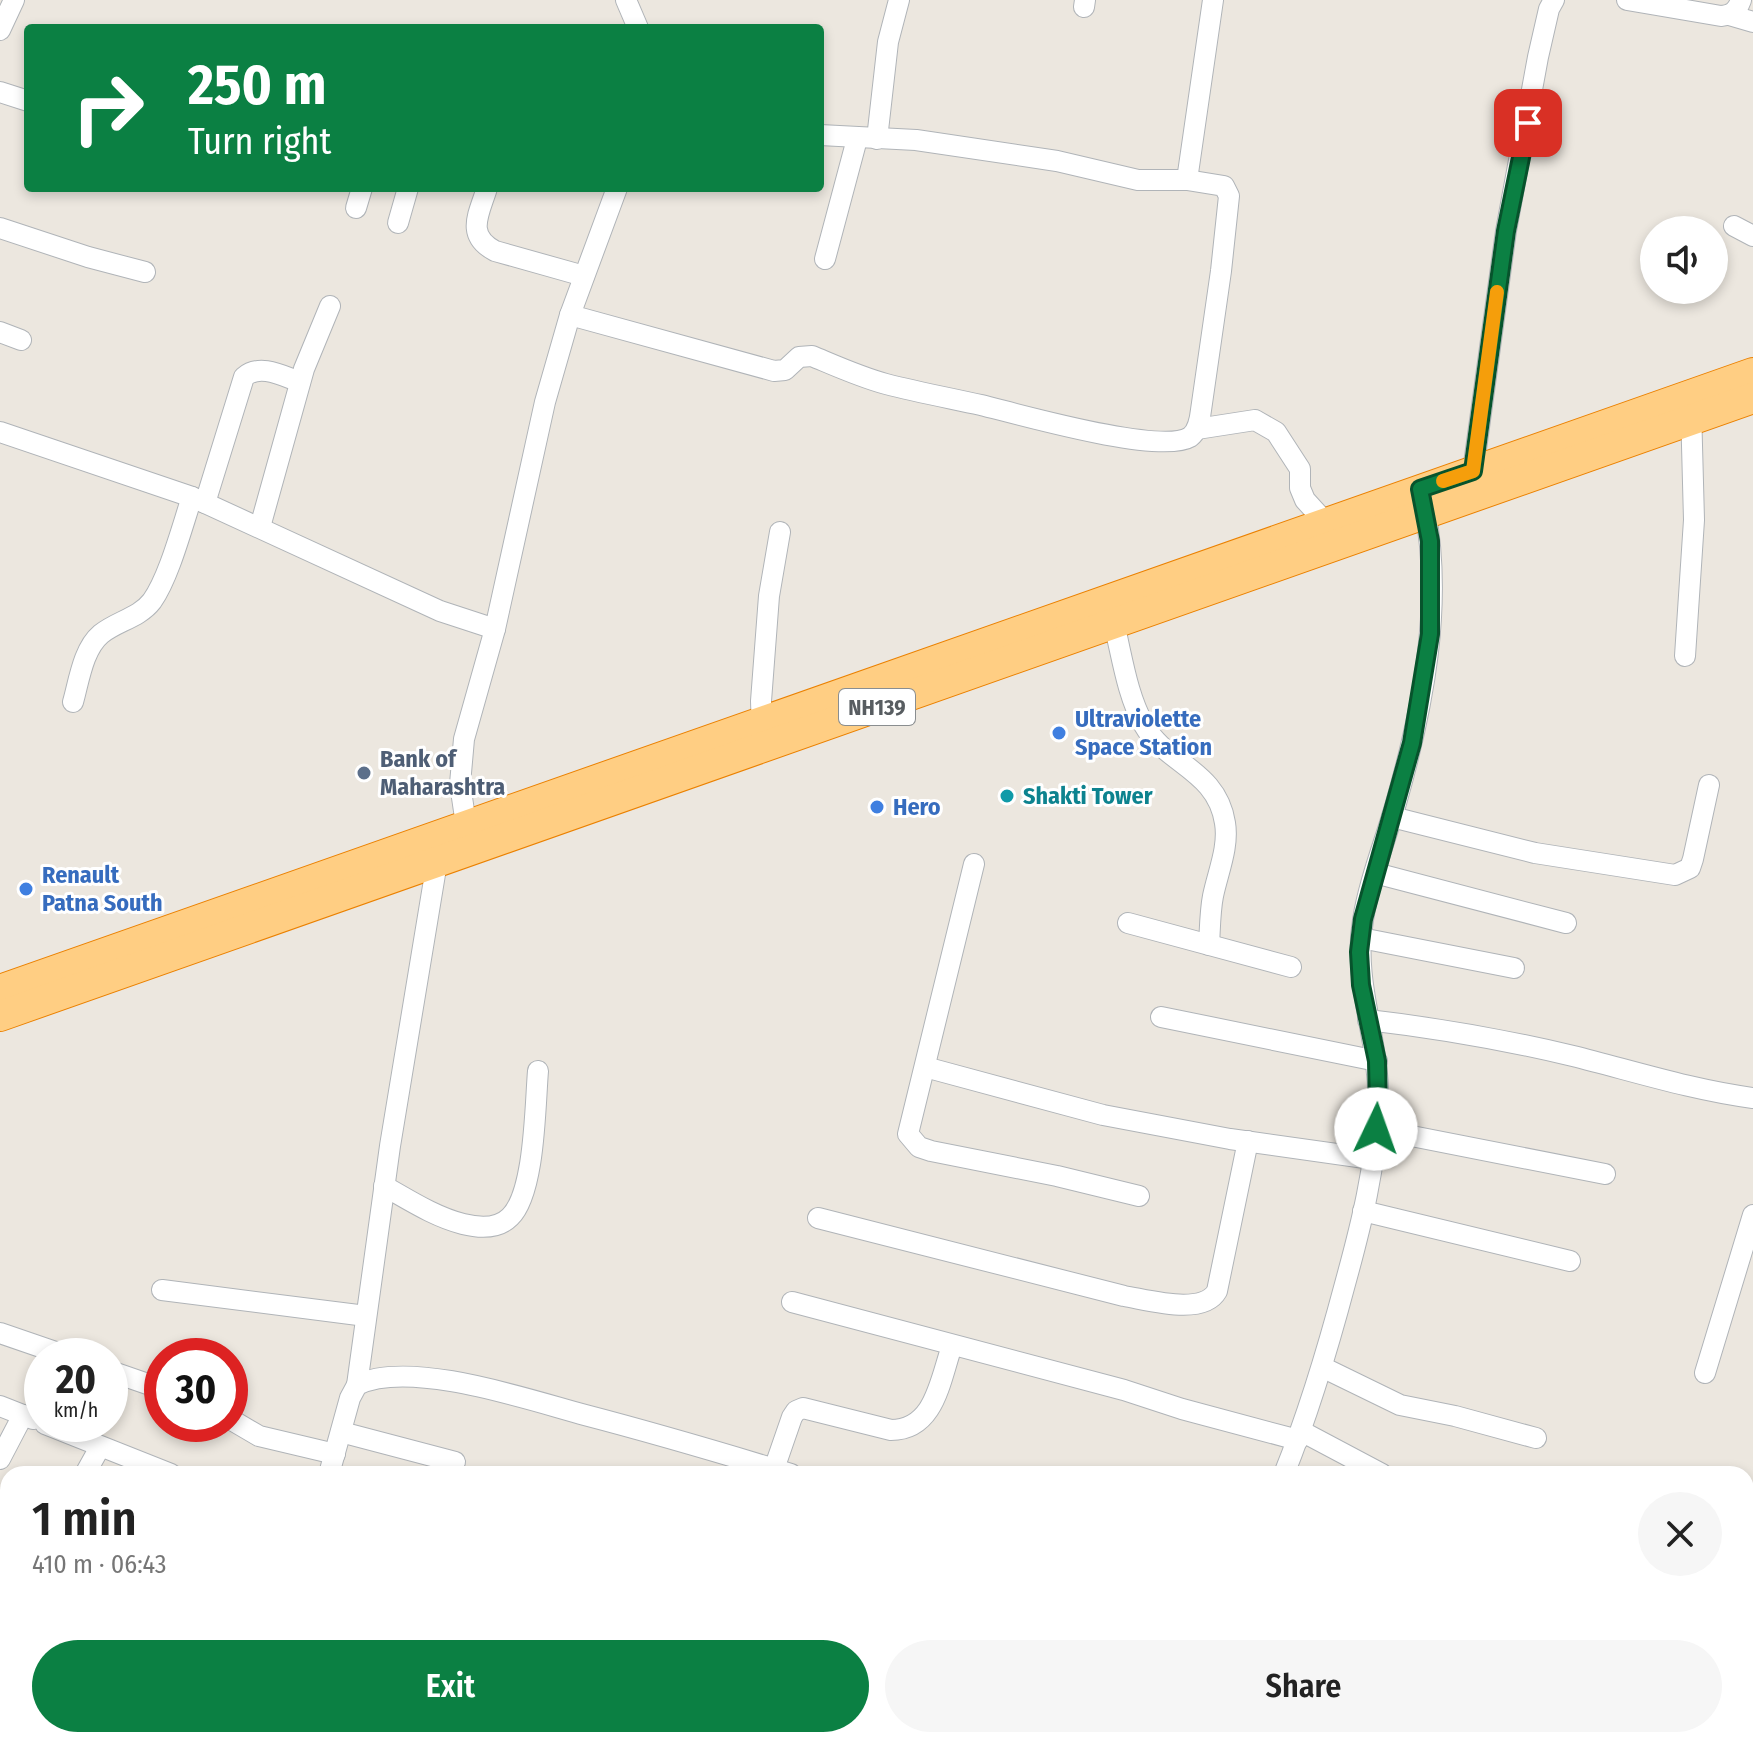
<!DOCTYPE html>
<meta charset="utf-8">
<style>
body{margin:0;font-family:"Fira Sans Condensed",sans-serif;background:#f6f6f6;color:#222;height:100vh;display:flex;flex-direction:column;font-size:30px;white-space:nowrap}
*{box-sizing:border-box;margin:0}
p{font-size:26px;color:#767676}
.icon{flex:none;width:44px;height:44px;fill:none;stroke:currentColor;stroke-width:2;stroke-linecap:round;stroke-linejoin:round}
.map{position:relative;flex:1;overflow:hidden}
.sheet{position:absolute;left:0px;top:1466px;width:1754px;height:282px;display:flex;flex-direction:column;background:#fff;border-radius:24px 24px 0 0;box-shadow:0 4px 12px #0003}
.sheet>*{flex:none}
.hud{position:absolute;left:24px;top:24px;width:800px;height:168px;border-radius:8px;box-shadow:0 4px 12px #0003;background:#0b8043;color:#fff;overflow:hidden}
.controls{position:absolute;left:1640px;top:216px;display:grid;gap:16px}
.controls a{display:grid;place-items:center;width:88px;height:88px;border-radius:50%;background:#fff;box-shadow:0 4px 12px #0003;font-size:40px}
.speed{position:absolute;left:24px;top:1338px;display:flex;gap:16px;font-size:40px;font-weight:700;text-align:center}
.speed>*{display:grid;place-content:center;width:104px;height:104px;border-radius:50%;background:#fff;box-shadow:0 4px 12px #0003;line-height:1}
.speed small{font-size:20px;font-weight:400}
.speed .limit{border:12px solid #d22;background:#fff;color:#111}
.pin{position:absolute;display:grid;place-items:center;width:68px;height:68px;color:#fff;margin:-34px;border-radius:16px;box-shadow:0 4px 12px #0006}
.me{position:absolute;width:88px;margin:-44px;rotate:3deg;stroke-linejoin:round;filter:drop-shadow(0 0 6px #0008)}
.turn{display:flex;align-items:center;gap:28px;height:168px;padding:0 32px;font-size:36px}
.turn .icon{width:104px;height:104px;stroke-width:2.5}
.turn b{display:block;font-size:56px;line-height:68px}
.round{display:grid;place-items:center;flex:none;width:84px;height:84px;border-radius:42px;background:#f6f6f6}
.overview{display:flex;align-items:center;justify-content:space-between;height:136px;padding:0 32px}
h1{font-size:48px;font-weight:600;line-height:60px}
.button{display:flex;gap:16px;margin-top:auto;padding:16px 32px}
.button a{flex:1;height:92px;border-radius:48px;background:#0b8043;color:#fff;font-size:32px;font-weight:600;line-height:92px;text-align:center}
.button a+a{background:#f6f6f6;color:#222}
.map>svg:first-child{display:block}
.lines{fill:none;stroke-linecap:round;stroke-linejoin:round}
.minor-casing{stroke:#b0b4b8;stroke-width:22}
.highway-casing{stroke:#eb8100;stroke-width:32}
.minor{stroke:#fff;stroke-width:20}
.highway{stroke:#ffce83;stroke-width:30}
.route-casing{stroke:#07532c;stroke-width:20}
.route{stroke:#0b8043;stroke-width:14}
.slow{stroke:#f59e0b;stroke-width:14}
.shop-dot{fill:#3f7fe0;stroke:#fff;stroke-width:3}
.service-dot{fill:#5c6f8a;stroke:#fff;stroke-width:3}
.culture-dot{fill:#0f9aa8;stroke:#fff;stroke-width:3}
.labels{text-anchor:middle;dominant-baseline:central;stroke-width:6;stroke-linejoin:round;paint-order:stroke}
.shield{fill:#fff;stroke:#8a8e90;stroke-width:2}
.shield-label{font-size:22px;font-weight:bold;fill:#585d61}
.shop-label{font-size:24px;font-weight:bold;fill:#366cbe;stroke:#fff;text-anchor:start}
.service-label{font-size:24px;font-weight:bold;fill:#4e5e75;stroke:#fff;text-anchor:start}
.culture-label{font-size:24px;font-weight:bold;fill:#0d838f;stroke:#fff;text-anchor:start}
</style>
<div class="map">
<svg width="1753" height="1747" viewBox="0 0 1753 1747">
<rect width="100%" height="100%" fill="#ece7df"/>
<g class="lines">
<g class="minor-casing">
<g id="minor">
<path d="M626 0 638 28"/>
<path d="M1627 0 1721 16C1732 15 1737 11 1741 0"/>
<path d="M1084 7 1085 0"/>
<path d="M1729 15 1753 22"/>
<path d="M0 30 14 0"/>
<path d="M0 92 28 101"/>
<path d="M877 139 888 42 899 0"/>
<path d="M1187 180 1213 0"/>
<path d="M487 188C479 214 465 235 495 251L584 276"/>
<path d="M356 208 362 188"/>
<path d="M398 223 408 188"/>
<path d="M1734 226 1753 236"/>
<path d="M0 228 88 257 145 272"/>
<path d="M825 259 857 139"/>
<path d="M570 315 774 371 785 370 799 357 812 356C836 366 860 377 886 384 917 392 949 398 981 405 1018 414 1160 455 1190 437 1198 431 1200 419 1201 410L1221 271 1229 196 1224 186 1187 180H1138L1057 161 916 140 820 135"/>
<path d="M0 332 21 340"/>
<path d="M1197 429 1255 420 1276 432 1300 469V488L1305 500 1326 523"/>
<path d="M0 432 192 497 440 611 495 629"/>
<path d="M1473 471 1506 231 1538 57 1549 9 1554 0"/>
<path d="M205 503 244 377C260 363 283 376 300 382"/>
<path d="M260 527 304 369 330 306"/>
<path d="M1114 624C1122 656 1127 695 1144 725 1166 764 1217 770 1225 823 1229 847 1218 872 1213 896 1210 911 1210 929 1209 945"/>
<path d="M1685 656 1694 520 1691 408"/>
<path d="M73 702C79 681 83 649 101 634 117 621 139 618 152 601 169 577 182 527 192 497"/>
<path d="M762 731 761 701 769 596 780 532"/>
<path d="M1392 817 1535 853 1675 875 1690 868 1693 859 1709 785"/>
<path d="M468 838 460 784 464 739 495 629 545 402 570 315 617 188"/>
<path d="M974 864 908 1134 919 1147 931 1151 1057 1176 1139 1196"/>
<path d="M1375 873 1566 923"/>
<path d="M1128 923 1291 967"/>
<path d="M1361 938 1514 968"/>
<path d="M1161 1017 1377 1061"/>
<path d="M1368 1020C1437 1028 1506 1040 1573 1056 1633 1071 1692 1090 1753 1098"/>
<path d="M925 1067 1103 1115 1230 1139 1372 1159"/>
<path d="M1376 1129 1605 1174"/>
<path d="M384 1186C409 1200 435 1217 463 1224 479 1228 498 1229 510 1217 535 1193 535 1106 538 1071"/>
<path d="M1363 1211 1570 1261"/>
<path d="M818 1218 1124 1296C1149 1300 1203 1316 1217 1291L1248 1141"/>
<path d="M162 1290 366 1316"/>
<path d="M792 1302 1124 1390 1182 1409 1298 1440"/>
<path d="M0 1333 67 1356"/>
<path d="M1322 1367 1400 1405 1455 1416 1536 1438"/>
<path d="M110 1371 162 1389"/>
<path d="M1705 1373 1753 1215"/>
<path d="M357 1385 390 1146 437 862"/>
<path d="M0 1406 33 1419"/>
<path d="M230 1419 259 1436 335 1454"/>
<path d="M45 1424 171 1474"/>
<path d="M1301 1431 1382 1474"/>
<path d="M341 1432 455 1462"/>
<path d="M0 1459 23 1415"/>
<path d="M774 1469 792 1417 796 1411 803 1408 891 1430C935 1430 940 1380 952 1346"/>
<path d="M85 1474 100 1447"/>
<path d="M329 1474 350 1398 357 1385C410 1359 529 1400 585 1415 654 1433 722 1453 791 1474"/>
<path d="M1284 1474C1309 1412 1328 1348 1345 1284 1361 1226 1376 1166 1378 1106 1381 1042 1352 984 1363 920 1369 881 1385 842 1396 803 1423 708 1444 603 1424 505"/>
<path d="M0 1606 8 1596"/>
<path d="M1746 1690 1753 1691"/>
<path d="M140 1747 146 1740"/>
<path d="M1171 1747 1174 1740"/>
<path d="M1297 1747 1299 1740"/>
<path d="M1393 1747 1395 1740"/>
<path d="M1627 1747V1740"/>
</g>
</g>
<g class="highway-casing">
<g id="highway">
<path d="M0 990 1753 373"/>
<path d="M0 1016 1753 398"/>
</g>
</g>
<use href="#minor" class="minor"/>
<use href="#highway" class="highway"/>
</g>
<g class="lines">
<g class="route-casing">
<path id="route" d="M1376 1129 1378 1106 1377 1061 1361 985 1359 952 1363 919 1412 743 1430 634V541L1420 489 1473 471 1506 231 1528 123"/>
</g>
<use href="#route" class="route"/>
<path class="slow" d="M1443 481 1473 471 1497 292"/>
</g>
<g class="shop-dot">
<circle cx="1059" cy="733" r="8"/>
<circle cx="877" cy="807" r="8"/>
<circle cx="26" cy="889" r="8"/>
</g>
<circle class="service-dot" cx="364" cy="773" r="8"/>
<circle class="culture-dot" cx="1007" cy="796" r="8"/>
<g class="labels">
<rect class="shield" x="839" y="689" width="76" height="36" rx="6"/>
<g class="shield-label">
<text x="877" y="707">NH139</text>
</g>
<g class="shop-label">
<text x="1075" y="719">Ultraviolette<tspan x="1075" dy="28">Space Station</tspan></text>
<text x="893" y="807">Hero</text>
<text x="42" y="875">Renault<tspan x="42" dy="28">Patna South</tspan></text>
</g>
<g class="service-label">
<text x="380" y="759">Bank of<tspan x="380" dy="28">Maharashtra</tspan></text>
</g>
<g class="culture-label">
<text x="1023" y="796">Shakti Tower</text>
</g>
</g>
</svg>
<div class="controls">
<a><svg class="icon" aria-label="sound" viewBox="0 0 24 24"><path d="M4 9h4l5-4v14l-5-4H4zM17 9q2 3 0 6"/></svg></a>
</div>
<div class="speed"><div>20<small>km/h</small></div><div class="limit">30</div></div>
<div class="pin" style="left:1528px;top:123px;background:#d93025"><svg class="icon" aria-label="arrive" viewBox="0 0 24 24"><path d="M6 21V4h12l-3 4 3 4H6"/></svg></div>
<svg class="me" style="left:1376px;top:1129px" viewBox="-20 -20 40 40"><circle r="19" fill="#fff"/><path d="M0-13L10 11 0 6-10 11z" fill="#0b8043"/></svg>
<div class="hud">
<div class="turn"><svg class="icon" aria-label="right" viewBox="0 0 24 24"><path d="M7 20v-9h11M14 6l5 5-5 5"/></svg><div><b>250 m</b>Turn right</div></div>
</div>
<section class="sheet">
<div class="overview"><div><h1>1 min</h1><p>410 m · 06:43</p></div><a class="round"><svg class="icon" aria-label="close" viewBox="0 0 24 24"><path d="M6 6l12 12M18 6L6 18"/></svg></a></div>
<div class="button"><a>Exit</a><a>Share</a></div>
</section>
</div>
